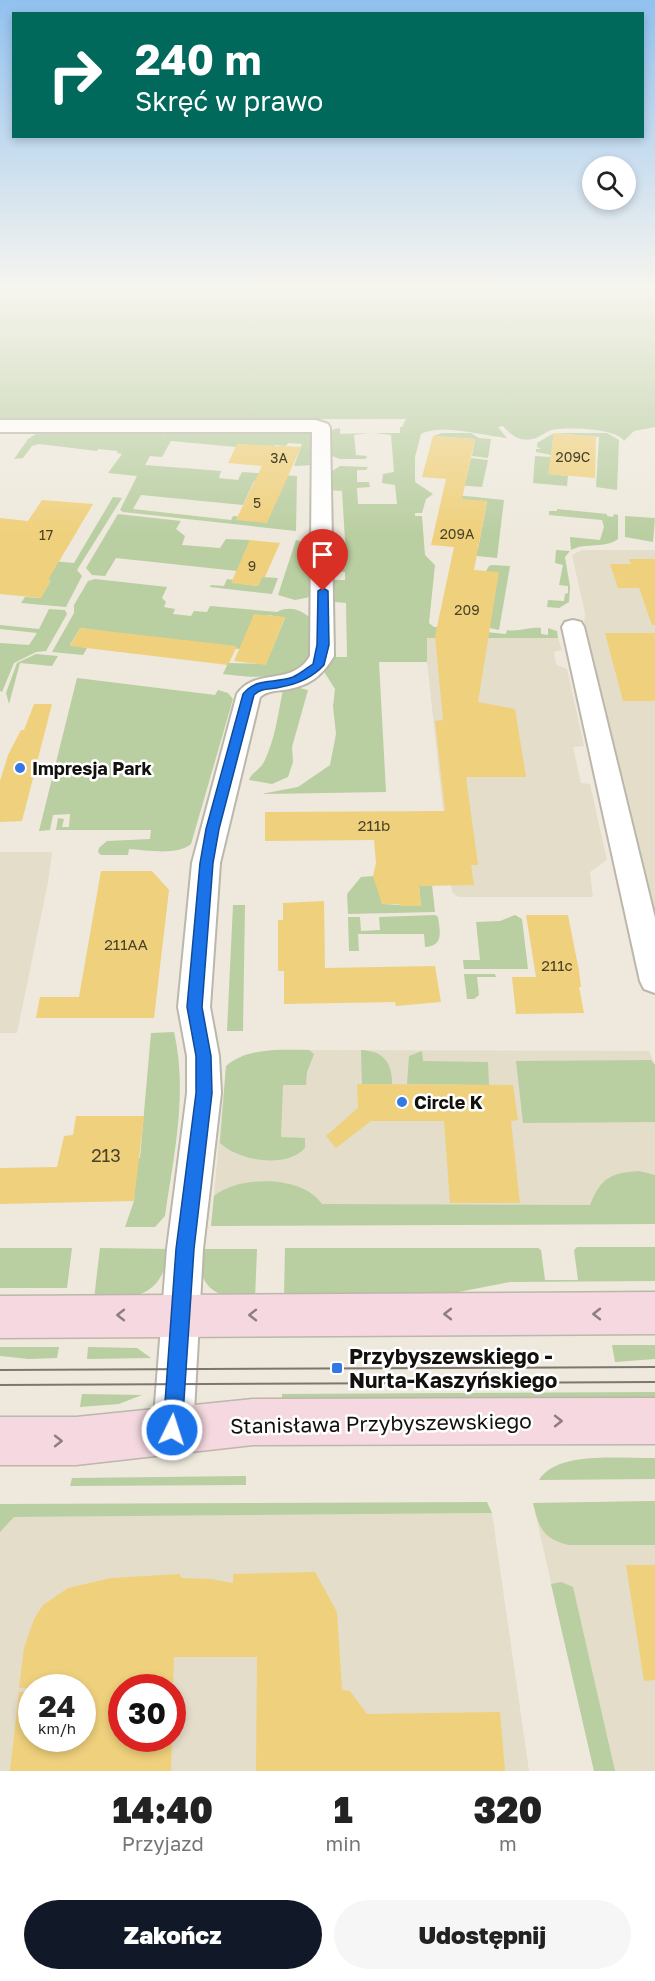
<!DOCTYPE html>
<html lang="pl">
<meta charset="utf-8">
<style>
body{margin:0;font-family:"Golos Text",sans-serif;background:#f6f6f6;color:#222;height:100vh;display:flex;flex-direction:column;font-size:22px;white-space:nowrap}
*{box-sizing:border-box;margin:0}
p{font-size:20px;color:#767676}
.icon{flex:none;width:33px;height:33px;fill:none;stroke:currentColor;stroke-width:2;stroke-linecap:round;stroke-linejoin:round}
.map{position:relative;height:1771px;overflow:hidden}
.panel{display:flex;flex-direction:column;background:#fff;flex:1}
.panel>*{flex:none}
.top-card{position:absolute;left:12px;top:12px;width:632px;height:126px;border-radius:0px;box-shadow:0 3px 9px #0003;background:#00695c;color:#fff;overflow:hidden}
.buttons{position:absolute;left:582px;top:156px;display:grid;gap:12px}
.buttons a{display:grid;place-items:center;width:54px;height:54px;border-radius:50%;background:#fff;box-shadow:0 3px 9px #0003;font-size:30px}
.speed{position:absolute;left:18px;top:1674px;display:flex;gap:12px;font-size:30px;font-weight:700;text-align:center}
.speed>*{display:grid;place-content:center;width:78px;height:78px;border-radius:50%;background:#fff;box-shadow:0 3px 9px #0003;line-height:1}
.speed small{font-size:15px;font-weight:400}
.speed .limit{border:9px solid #d22;background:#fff;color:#111}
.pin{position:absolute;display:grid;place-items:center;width:51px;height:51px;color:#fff;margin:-62px -26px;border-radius:50% 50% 50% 0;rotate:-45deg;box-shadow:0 0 6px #0007}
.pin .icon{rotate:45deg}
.me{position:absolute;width:66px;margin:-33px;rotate:4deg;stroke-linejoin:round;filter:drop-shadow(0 0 4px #0008)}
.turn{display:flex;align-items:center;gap:21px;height:126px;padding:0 24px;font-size:27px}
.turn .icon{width:78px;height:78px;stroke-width:2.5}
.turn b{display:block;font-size:42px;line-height:51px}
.eta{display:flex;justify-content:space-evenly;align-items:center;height:102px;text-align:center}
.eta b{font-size:36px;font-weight:800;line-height:42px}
.cta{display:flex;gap:12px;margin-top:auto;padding:12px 24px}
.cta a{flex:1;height:69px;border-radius:36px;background:#111827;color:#fff;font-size:24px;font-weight:800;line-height:69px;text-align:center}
.cta a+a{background:#f6f6f6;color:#222}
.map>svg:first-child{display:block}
.built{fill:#e4ddc9;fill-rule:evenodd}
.green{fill:#b9cea1;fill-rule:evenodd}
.building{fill:#efd07c}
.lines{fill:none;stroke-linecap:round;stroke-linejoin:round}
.minor-casing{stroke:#bbb7aa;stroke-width:4}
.secondary-casing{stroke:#bbb7aa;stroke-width:3}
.minor{fill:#fff;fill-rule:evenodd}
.secondary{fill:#f5d8e0;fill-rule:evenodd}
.tram{stroke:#7a776f;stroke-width:2}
.oneway{stroke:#8f7e81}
.route{fill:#1a73e8;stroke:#114b97;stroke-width:1.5}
.poi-dot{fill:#3379e6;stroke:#fff;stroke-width:2}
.labels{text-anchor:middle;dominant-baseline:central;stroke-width:5;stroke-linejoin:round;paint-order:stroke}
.far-number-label{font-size:14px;fill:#494129}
.number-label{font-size:15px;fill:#494129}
.poi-label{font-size:18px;font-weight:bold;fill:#12110d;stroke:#fff;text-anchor:start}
.near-number-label{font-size:18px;fill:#494129}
.near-poi-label{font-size:21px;font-weight:bold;fill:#12110d;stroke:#fff;text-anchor:start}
.near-street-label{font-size:21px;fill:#12110d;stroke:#fff}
</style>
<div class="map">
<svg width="655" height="1771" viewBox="0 0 655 1771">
<rect width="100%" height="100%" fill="#eee9dc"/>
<g class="built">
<path d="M582 550H655V914L583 636 585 613 572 555Z"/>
<path d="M427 638H558L562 650 554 652 555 659 557 665 567 669 584 746 573 747 581 783 590 784 607 860 590 872 593 897H458L452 892 427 662Z"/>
<path d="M0 852H52L48 882 17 1033H0Z"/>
<path d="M285 1050 649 1051 655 1065V1224L211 1226 226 1066 246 1055Z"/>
<path d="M655 1501V1771H594L533 1503Z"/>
<path d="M492 1513 529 1771H0V1514L14 1517ZM32 1688H82V1738H32ZM122 1688H172V1738H122Z"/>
</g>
<g class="green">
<path d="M0 287H655V427L634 431 624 441C616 428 567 427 552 430 547 431 541 436 536 438 522 443 511 436 503 426L498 427 507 438C486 436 441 423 421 434L415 457V482L433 494 426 499 422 513H415V516H422L425 555 435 565 429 623 434 627 506 634 507 630C520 632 528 627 541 628V634L548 635V628L557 631 558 638H427V662H379L386 792 261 794 298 787 330 765 336 734 333 706 335 689 323 670 331 657H347L346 603 335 602V592L331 591V580H345V572H331V557L346 556 342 491 329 490V473L340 466 368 467 366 470H357V482H369L370 487 357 488 358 504H397L395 485 382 483 383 474 394 472 391 435 375 433H400V427H402L406 419 0 420Z"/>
<path d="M340 428V434L369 433 354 435 356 455 367 456 366 459H340L329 455 330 430Z"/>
<path d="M170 429 306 430 313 434V465L294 466 302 444 288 443 286 446 275 445 274 447 237 444 236 447 171 441 162 457 150 456 145 465 221 471 219 478 238 480 242 472 297 476 296 531 123 512 120 510 137 476 108 473 122 454 117 453 118 451 98 449 97 451 39 444 32 446 23 458 14 459 28 439 41 431 161 430 163 435ZM254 481 269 482 250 518 233 516 231 520 133 509 141 495 243 505Z"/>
<path d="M442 433H471L479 438 491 439 488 458 472 456 475 439 433 436Z"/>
<path d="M554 433 551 455 536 452V449H541L537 447V443L554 433H607L619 440 617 490 596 487 599 437Z"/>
<path d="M535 456 551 457 549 474 568 476 567 486 533 483Z"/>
<path d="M471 458 488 460 482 487 456 485 454 479 466 480Z"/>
<path d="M447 494 504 500 497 558 467 555 465 548 478 549 487 502 442 498Z"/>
<path d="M113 497 122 498 77 570 82 576 66 607 21 603 25 597 41 598 51 580 0 575V556L74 563Z"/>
<path d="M557 509 607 514V516L613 517 614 514 618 515V539C605 549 586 542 571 550L570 537 600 540 604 527 602 520 549 515V511H557Z"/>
<path d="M118 514 181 521 176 529 185 536 182 545 220 548 226 539 250 540 237 571 116 558 105 576 92 575 86 568Z"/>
<path d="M625 516 655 518 653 542 625 537Z"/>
<path d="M296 540 312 544 314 591 310 597 295 600 278 595Z"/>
<path d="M556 550 570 551 565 557 570 587 569 602 559 608 547 607 548 600 564 601 565 594 568 593V586L559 585 563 565 555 563Z"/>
<path d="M492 565 510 566 499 630 490 628 486 571 489 566Z"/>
<path d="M262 577 278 578 272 594 210 587 211 585 224 586 227 579 242 581V584L258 586Z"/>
<path d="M95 579 167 587 162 598 166 602 164 607 175 609 173 614 191 616 194 611 207 612 210 606 277 612C289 605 303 610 311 619 311 629 313 644 310 653 299 684 248 677 223 674L228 663 266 664 285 618 269 615 239 649 80 628 70 645 87 648 83 655 52 652 74 613V605L88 581Z"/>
<path d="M49 609 65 610 67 614 46 651 36 652 14 663 2 692 0 691V643L29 645 37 633 0 629V625L39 629Z"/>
<path d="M36 654 58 656 52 666 20 663 9 704 6 693 17 663Z"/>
<path d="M77 678 215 695 218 690 228 693 233 699 191 844C178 856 146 850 129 849L128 855H101L98 852 99 848 107 841 150 839 151 830H56L58 818 64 819 62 827H69L70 814 53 815 50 830 39 831Z"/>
<path d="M296 687 308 690 292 747 293 762 288 777 272 784 249 780C252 772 260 770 264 762 275 740 278 714 283 690Z"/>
<path d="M373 876 377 884 382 904 421 906 419 886 432 885 435 912 348 914 347 894 361 877Z"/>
<path d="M233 905H245L243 1031H227Z"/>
<path d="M435 915 438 917C440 932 444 946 425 947L424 934H358L359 951H349L348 917H360L361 931 380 930 379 917Z"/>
<path d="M515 915 522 919 528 969H464L463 960H480L476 922 500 921Z"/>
<path d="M464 974H495L496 977H477L479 995 474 999H467Z"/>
<path d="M174 1032C188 1093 174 1154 165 1216L155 1227H125L134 1201 137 1159 140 1158 151 1033Z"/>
<path d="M309 1050 314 1054 307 1072 306 1085H283L281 1137 305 1138V1148C286 1169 239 1161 220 1143L226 1066C248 1047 282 1050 309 1050Z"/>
<path d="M361 1050C384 1051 392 1063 392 1084H362Z"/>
<path d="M422 1051 423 1061 488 1062 489 1085 407 1084 409 1056Z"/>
<path d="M651 1060 655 1065V1122L523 1123 516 1061Z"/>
<path d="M639 1171 655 1175V1224L211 1226 214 1196C239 1175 303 1175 322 1204L590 1205C601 1178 610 1173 639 1171Z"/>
<path d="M577 1247H655V1281L510 1282 438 1296 284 1297 285 1248H538L541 1250 545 1280H578L574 1250Z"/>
<path d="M0 1248H72L67 1288H0Z"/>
<path d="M100 1248 171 1249C158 1300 140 1296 94 1299Z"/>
<path d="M198 1249H257L255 1299C217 1298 199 1292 198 1249Z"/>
<path d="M612 1345H655V1359L615 1362Z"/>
<path d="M0 1347H59L57 1358 29 1359 0 1356Z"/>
<path d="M88 1347 137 1348 151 1358 87 1359Z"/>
<path d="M655 1392V1402L282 1404V1394Z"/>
<path d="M82 1394 142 1395 119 1404 80 1407Z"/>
<path d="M655 1458V1479L539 1480C557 1450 623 1459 655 1458Z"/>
<path d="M246 1476V1485L70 1486 72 1478Z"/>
<path d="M655 1501V1545H569C542 1539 539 1527 533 1503Z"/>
<path d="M487 1502 492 1513 14 1517 0 1532V1504Z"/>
<path d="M561 1582 573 1587 615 1771H594L551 1584Z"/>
</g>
<g class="building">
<path d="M554 433 596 437 595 478 548 474Z"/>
<path d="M433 436 475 439 462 499 487 501 474 570 499 572 478 702 515 709 526 777H466L478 865H471L474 885 419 886 421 906H400L399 904H382L373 876 376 863 374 840 265 841V812L445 811 435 721 443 720 435 636 454 547 431 545 446 479 422 477Z"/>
<path d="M237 444 301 447 267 523 236 520 262 466 228 463Z"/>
<path d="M42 500 93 504 48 580H51L41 598 0 594V518L28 521Z"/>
<path d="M250 540 280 543 265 577H262L258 586 231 583Z"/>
<path d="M629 559H655V625H652L639 588H618L610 564H631Z"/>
<path d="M254 614 285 617 266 665 234 661Z"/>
<path d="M80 628 237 646 228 665 70 646Z"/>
<path d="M605 633H655V701H623Z"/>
<path d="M34 704H52L22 821 0 822V781L8 755 21 730H24Z"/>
<path d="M101 871H152L169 890 154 1018H36L40 997H79Z"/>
<path d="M324 901 325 968 435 966 441 1002 396 1006 395 1002 284 1004V971H278V920H283V903Z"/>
<path d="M526 915H568L579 971 581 987H579L584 1013 516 1014 512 977H536Z"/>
<path d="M357 1084 513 1085 518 1120 511 1121 520 1203H450L444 1121H371L336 1148 326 1136 358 1108Z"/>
<path d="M76 1116H144L134 1201 0 1204V1168L57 1167 64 1136 73 1135Z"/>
<path d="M626 1565H655V1680L644 1681Z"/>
<path d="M315 1572 337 1612 342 1690 350 1691 367 1714 500 1712 505 1771H256L257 1657H174L173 1688H122V1738H172L171 1771H10L19 1692 32 1693V1738H82V1688H19L24 1648 34 1619 43 1605 68 1588 111 1578 180 1574 181 1578 211 1579 233 1583V1574Z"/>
</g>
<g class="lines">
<g class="minor-casing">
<g id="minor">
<path d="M0 420H316L328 424 330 428 334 656C321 678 308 686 284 690 275 691 267 691 260 697L220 863 210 1007 219 1056 221 1093 203 1249 193 1430 187 1444 173 1450 159 1444 153 1430 167 1249 187 1093V1056L178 1007 192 863 237 694C255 667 292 687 310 656L312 432H0Z"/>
<path d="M573 620 581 622 584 627 655 918V993L644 989 640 981 562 627 565 622Z"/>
</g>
</g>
<g class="secondary-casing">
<g id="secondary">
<path d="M655 1292V1334L0 1338V1296Z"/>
<path d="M655 1398V1444L253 1445 76 1465H0V1417H76L253 1399Z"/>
</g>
</g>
<use href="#minor" class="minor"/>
<use href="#secondary" class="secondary"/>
<g class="tram">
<path d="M0 1370 655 1367"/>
<path d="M0 1385 655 1382"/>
</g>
</g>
<defs><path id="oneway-chevron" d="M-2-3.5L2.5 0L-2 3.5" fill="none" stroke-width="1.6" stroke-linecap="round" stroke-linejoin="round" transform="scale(1.5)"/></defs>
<g class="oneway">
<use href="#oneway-chevron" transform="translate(448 1314) rotate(180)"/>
<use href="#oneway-chevron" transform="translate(597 1314) rotate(180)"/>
<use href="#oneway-chevron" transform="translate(121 1315) rotate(180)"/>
<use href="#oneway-chevron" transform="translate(253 1315) rotate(-180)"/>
<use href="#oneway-chevron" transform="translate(558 1421)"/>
<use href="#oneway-chevron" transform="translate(58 1441)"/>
</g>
<linearGradient id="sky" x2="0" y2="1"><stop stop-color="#91c1ef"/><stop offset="0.54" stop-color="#f7f5ef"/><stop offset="1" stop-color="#f7f5ef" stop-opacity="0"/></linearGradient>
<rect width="655" height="535" fill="url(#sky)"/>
<path class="route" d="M323 588 328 591 329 645 324 665C313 677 298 684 281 687 270 690 263 687 254 695L219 829 213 863 202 1007 211 1056 212 1093 194 1249 182 1430 179 1437 172 1440 166 1437 163 1430 176 1249 196 1093V1056L187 1007 200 863 206 829 243 694C257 677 273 684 293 677 300 674 307 668 313 664L317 645 318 591Z"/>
<g class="poi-dot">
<circle cx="20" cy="768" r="6"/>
<circle cx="402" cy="1102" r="6"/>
<rect x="331" y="1362" width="12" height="12" rx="3"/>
</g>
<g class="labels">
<g class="far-number-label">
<text x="573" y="456">209C</text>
<text x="279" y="457">3A</text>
<text x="257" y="502">5</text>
<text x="457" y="533">209A</text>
<text x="46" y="534">17</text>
<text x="252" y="565">9</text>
<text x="467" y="609">209</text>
</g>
<g class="number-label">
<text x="374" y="825">211b</text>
<text x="126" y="944">211AA</text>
<text x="557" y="965">211c</text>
</g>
<g class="poi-label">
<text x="32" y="768">Impresja Park</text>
<text x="414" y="1102">Circle K</text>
</g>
<g class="near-number-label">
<text x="106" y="1155">213</text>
</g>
<g class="near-poi-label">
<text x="349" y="1356">Przybyszewskiego -<tspan x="349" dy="24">Nurta-Kaszyńskiego</tspan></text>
</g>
<g class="near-street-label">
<text transform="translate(381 1423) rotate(-1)">Stanisława Przybyszewskiego</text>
</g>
</g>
</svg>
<div class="buttons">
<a><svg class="icon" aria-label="search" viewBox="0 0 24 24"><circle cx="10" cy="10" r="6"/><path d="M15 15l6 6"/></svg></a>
</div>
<div class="speed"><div>24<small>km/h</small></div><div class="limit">30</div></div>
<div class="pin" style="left:323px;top:591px;background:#d93025"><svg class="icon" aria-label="arrive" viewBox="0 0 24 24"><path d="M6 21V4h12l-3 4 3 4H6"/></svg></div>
<svg class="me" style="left:172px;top:1430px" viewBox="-20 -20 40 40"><circle r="17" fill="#1a73e8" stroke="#fff" stroke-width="3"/><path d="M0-11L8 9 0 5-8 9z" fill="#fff"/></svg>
<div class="top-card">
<div class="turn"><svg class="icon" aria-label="right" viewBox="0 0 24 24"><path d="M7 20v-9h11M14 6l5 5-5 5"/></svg><div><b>240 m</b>Skręć w prawo</div></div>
</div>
</div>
<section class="panel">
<div class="eta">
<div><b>14:40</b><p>Przyjazd</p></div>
<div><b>1</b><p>min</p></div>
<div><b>320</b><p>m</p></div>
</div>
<div class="cta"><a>Zakończ</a><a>Udostępnij</a></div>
</section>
